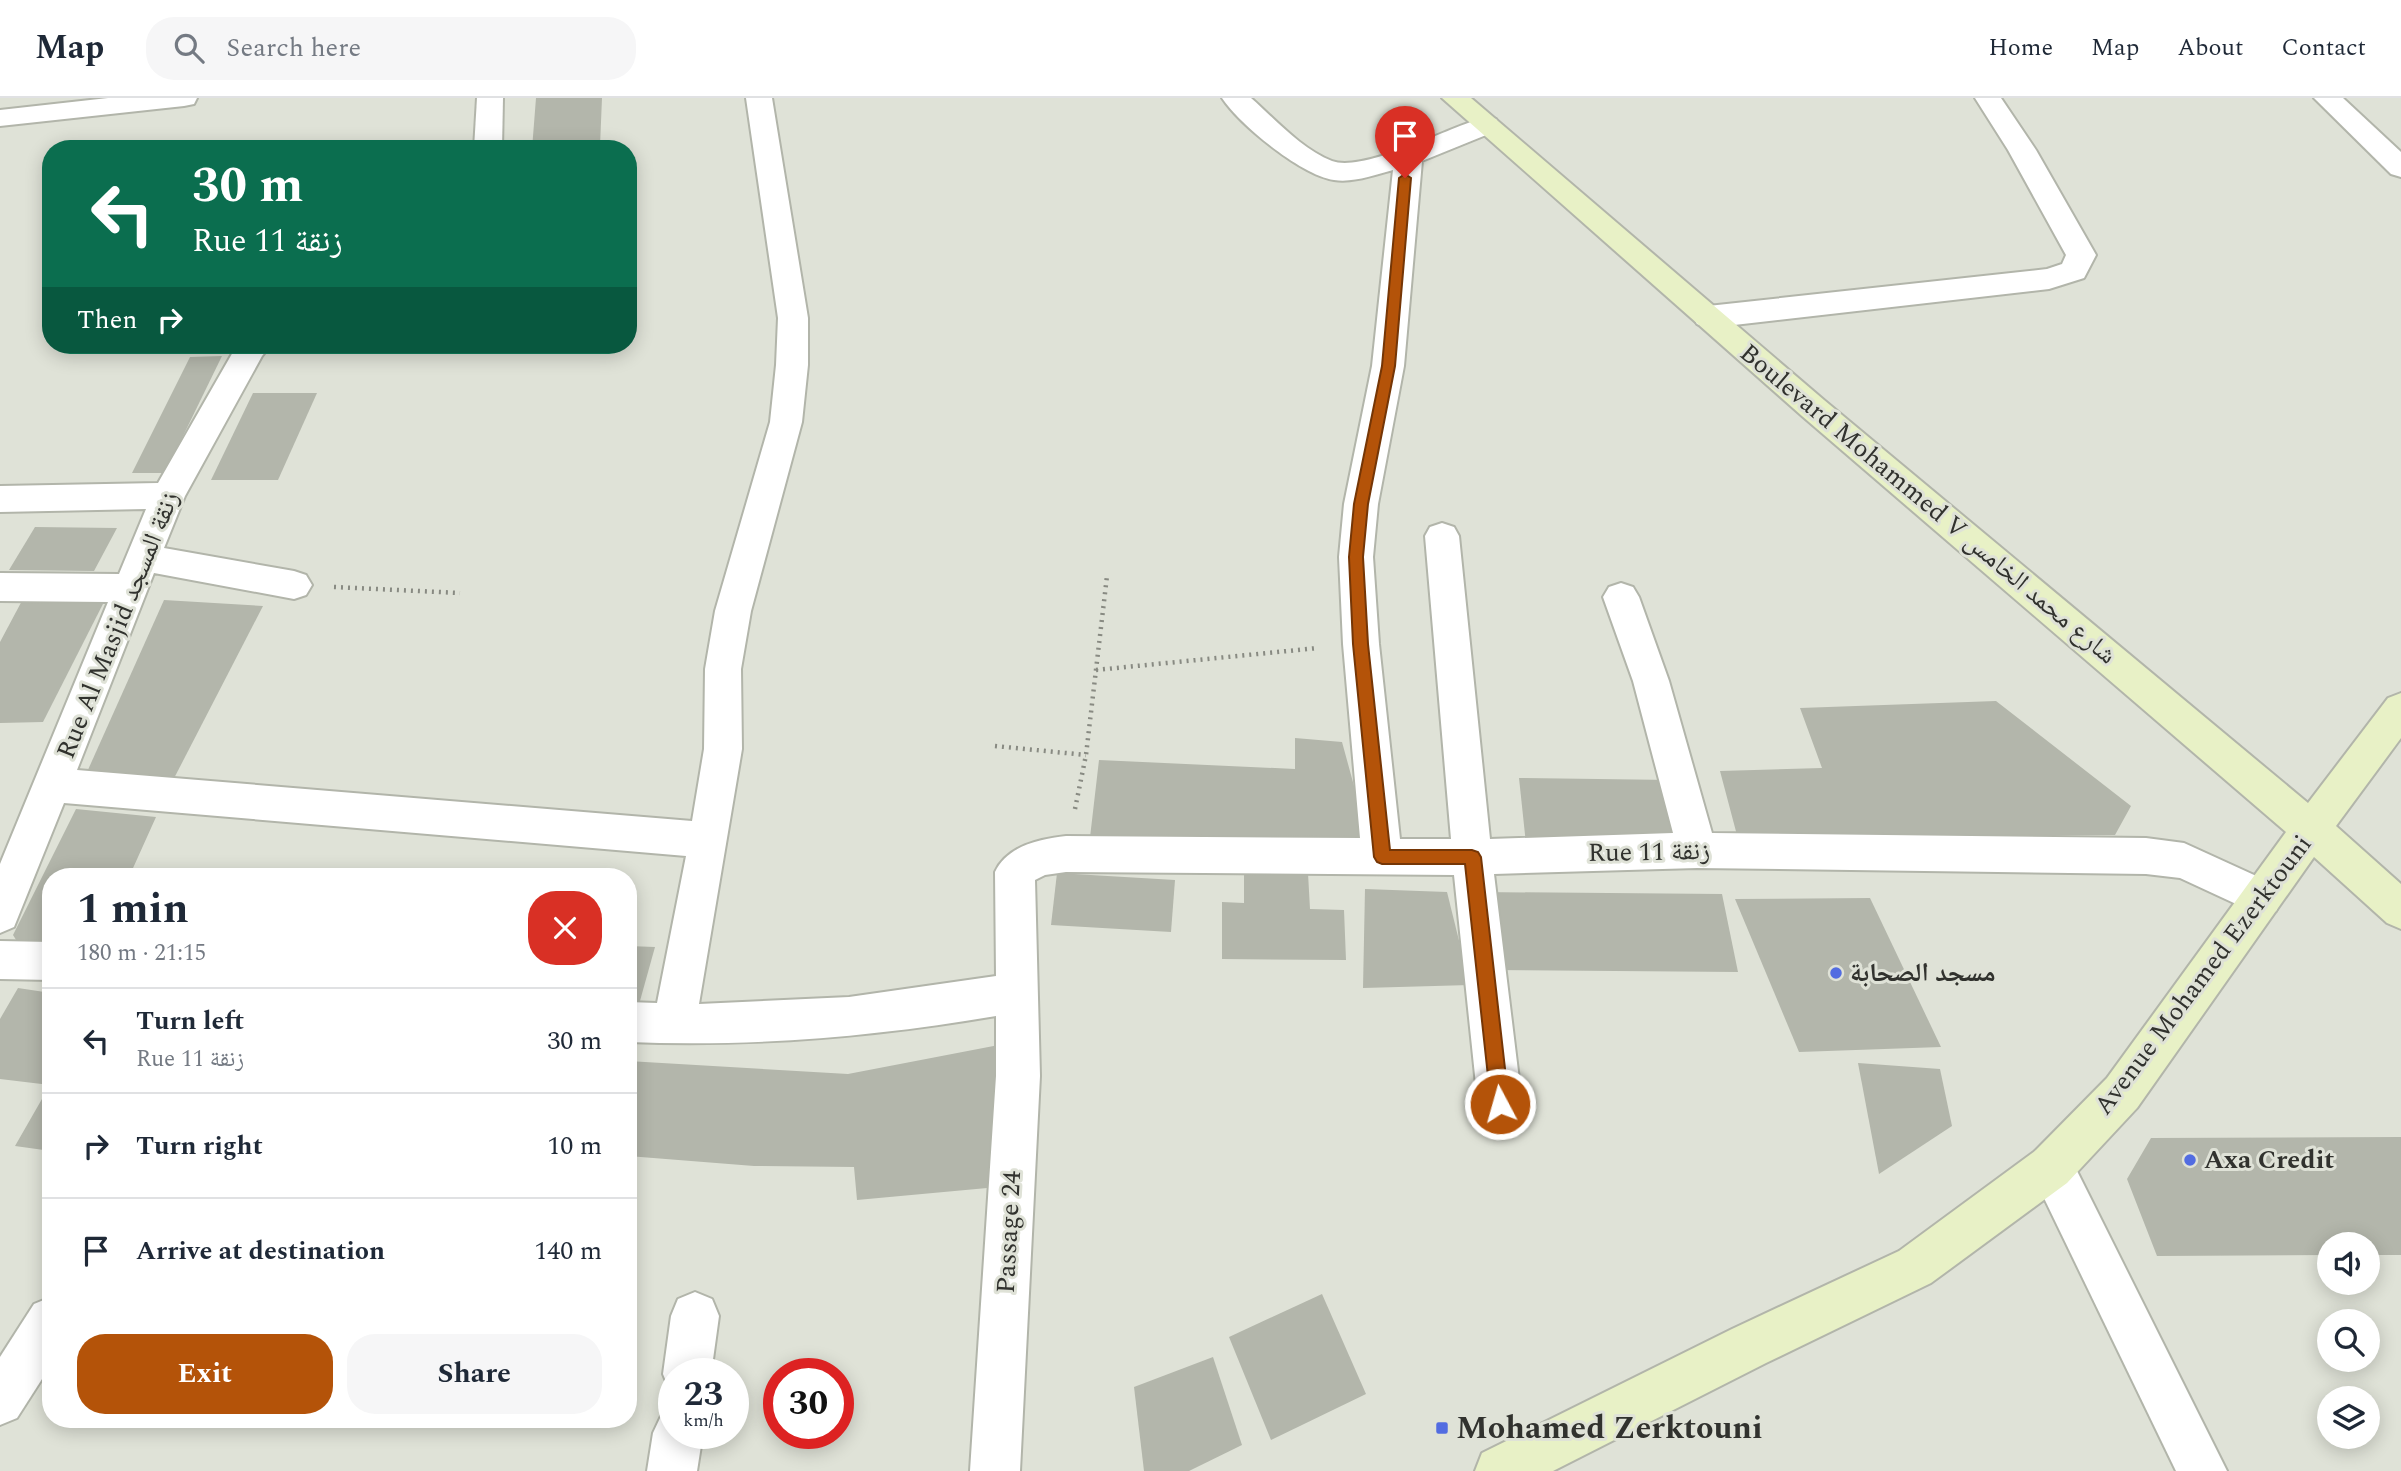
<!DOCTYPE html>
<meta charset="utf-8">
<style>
body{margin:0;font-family:Spectral,"Noto Naskh Arabic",serif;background:#f6f6f7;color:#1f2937;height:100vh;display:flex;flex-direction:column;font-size:26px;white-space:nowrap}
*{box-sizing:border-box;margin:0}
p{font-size:23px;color:#747a83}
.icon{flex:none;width:38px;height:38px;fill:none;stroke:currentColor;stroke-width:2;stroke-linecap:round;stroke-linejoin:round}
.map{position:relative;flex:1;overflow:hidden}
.side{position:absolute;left:42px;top:770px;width:595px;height:560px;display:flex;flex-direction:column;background:#fff;border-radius:28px;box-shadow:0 4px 18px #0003}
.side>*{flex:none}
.guide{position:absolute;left:42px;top:42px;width:595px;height:214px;border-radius:28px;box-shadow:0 4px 18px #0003;background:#0b6e4f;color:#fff;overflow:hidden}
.fabs{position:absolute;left:2317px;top:1134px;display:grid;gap:14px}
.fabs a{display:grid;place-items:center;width:63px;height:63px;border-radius:50%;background:#fff;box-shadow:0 4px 18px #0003;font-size:35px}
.speed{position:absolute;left:658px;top:1260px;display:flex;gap:14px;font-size:35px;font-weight:700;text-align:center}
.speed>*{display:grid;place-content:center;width:91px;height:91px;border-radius:50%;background:#fff;box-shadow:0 4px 18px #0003;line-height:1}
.speed small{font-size:18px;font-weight:400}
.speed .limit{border:10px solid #d22;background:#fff;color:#111}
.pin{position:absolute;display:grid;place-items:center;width:60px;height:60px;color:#fff;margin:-72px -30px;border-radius:50% 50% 50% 0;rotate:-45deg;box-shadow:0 0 7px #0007}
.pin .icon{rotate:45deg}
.me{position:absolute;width:77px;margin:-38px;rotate:354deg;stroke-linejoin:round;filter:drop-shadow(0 0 5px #0008)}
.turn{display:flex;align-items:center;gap:24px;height:147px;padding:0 35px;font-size:32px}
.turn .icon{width:91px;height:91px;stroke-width:2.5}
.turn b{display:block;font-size:49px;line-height:60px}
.then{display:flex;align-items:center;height:66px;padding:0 35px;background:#0003;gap:14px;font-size:26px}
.round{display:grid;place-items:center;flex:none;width:74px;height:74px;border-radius:28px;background:#f6f6f7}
.overview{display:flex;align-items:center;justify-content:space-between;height:119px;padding:0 35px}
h1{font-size:42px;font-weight:700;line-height:52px}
.button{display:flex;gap:14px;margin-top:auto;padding:14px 35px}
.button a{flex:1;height:80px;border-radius:28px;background:#b45309;color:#fff;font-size:28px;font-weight:700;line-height:80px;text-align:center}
.button a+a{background:#f6f6f7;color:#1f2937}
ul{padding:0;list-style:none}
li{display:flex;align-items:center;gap:21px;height:105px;padding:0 35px;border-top:2px solid #e0e1e3}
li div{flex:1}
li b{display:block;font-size:26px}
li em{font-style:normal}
header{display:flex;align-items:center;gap:42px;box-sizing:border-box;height:98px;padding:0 35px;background:#fff;border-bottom:2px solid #e0e1e3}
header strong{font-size:33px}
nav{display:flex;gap:38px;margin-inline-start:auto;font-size:24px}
.search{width:490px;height:63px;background:#f6f6f7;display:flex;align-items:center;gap:18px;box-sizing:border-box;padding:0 24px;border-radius:28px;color:#747a83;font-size:26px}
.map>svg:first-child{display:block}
.building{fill:#b3b6ab}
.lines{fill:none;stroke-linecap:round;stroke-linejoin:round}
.street-casing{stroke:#b2b5aa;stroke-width:4}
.secondary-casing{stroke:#b2b5aa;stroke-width:4}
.path{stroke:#888a82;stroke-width:4.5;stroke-dasharray:2 5;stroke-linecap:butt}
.street{fill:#fff;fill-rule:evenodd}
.secondary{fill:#e8f1c6;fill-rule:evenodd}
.route{fill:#b45309;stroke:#753606;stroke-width:2}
.poi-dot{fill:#526ce1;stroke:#dfe2d7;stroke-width:2.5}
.labels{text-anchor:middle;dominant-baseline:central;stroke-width:6;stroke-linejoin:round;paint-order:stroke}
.street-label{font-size:26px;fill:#31322e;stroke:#dfe2d7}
.poi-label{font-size:26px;font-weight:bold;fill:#31322e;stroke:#dfe2d7;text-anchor:start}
.near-poi-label{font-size:32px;font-weight:bold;fill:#31322e;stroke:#dfe2d7;text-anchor:start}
</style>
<header>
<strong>Map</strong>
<div class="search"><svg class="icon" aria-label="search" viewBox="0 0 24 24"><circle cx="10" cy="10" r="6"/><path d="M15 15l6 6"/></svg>Search here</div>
<nav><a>Home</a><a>Map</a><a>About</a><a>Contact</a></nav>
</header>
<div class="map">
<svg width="2401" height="1373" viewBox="0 0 2401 1373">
<rect width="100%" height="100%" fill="#dfe2d7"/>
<g class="building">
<path d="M536 0H602L600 48 604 47V51H532Z"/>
<path d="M222 258 165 375H132L190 259Z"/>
<path d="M253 295H317L278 382H211Z"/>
<path d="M35 429 117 430 94 473 9 472Z"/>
<path d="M107 498 43 624 0 625V544L24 499Z"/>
<path d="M164 502 263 508 169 690 83 683Z"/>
<path d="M1996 603 2131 708 2115 737H1843L1738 741 1720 673 1822 670 1800 610Z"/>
<path d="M1295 640 1342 644 1368 739H1326L1328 753 1089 748 1099 662 1295 671Z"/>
<path d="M1519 680 1672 682 1684 749 1526 746Z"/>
<path d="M76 711 156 719 129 779H51V848L18 845 13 837Z"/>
<path d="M1057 775 1175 782 1171 834 1051 827Z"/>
<path d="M1308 775 1310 811 1344 812 1346 862 1222 861V804L1244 805V777Z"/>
<path d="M1365 791 1447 794 1470 887 1363 890Z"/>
<path d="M1479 794 1722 796 1738 874 1488 872Z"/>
<path d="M1870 800 1941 949 1799 954 1735 801Z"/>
<path d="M628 848 655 849 638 910H628Z"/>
<path d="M18 890 51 895V1053L15 1048 50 987 0 981V921Z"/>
<path d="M1004 946 998 1089 857 1102 854 1069 754 1068 628 1058V963L848 976Z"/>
<path d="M1858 965 1940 971 1952 1028 1879 1076Z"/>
<path d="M2401 1039V1157H2368V1146H2329V1157L2157 1158 2127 1081 2151 1040Z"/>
<path d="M1322 1196 1366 1296 1271 1342 1229 1239Z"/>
<path d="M1213 1259 1242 1347 1189 1373H1144L1134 1289Z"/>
</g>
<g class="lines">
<g class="street-casing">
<g id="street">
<path d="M108 0H197L194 6 184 8 0 28V12Z"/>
<path d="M477 0H503L502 51H474Z"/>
<path d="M746 0H772L808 220V267L802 324 751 513 741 571 742 651 699 906 849 899 996 878 995 774C1007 748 1039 741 1066 738L1360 740 1343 546 1339 459 1344 406 1372 268 1393 72C1374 77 1353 85 1334 82 1301 77 1240 27 1222 0H1251C1275 21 1301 51 1332 63 1364 75 1451 28 1486 19L1496 21 1500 27 1496 33 1422 63 1404 268 1378 406 1373 459 1379 546 1400 741H1451L1425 438 1430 429 1442 425 1454 429 1459 438 1490 741 1673 735 1633 583 1603 499 1609 489 1621 485 1633 489 1639 499 1669 583 1712 735 2146 740 2184 745 2276 787 2282 800 2276 813 2262 818 2180 780 2146 776 1697 770 1494 776 1522 1006 1516 1021 1500 1028 1484 1021 1478 1006 1454 777 1066 774 1045 777 1035 782 1040 978 1020 1373H970L996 978V918C873 939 753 949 628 944V904L657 905 686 758 64 705 14 829 0 835V766L108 504 0 503V475L119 476 146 411 0 414V388L158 385 237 247H271L262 258 185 398 164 450 294 473 306 477 312 487 306 497 294 501 154 475 77 672 692 723 704 651 705 571 715 513 770 324 776 267 778 220Z"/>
<path d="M1975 0H2001L2036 52 2096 157 2084 180 2049 191 1708 230 1697 226 1693 219 1697 212 1708 208 2047 171 2062 166 2066 157 2008 52Z"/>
<path d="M2314 0H2343L2401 54V79L2391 76Z"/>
<path d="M0 843 51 844V882L0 881Z"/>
<path d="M2051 1047 2067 1053 2227 1373H2176L2029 1069 2035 1053Z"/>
<path d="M695 1194 712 1201 719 1218 711 1276H674V1295L670 1293 663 1276 671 1218 678 1201Z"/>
<path d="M51 1199V1267L17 1320 0 1327V1259L34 1206Z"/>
<path d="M674 1312V1335H703L697 1373H647L653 1335 661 1318Z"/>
</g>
</g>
<g class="secondary-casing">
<path id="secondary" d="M1442 0H1471L1824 302 2308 705 2388 600 2401 595V640L2336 728 2401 786V831L2387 825 2314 759 2137 1010 2067 1085 1931 1185 1766 1265 1553 1373H1475L1482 1355 1732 1231 1899 1153 2035 1053 2107 980 2286 734 1802 318Z"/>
</g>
<g class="path">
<path d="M334 489 460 495"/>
<path d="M1096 572 1318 550"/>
<path d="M995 648 1086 657"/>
<path d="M1075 711 1086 657 1107 478"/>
</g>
<use href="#street" class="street"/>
<use href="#secondary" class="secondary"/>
</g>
<path class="route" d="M1405 76 1411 80 1395 268 1368 406 1363 459 1368 546 1390 752H1472L1478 754 1481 759 1509 1006 1506 1013 1500 1015 1494 1013 1491 1006 1465 766H1382L1377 764 1374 759 1353 546 1349 459 1354 406 1382 268 1399 80Z"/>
<g class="poi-dot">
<circle cx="1836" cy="875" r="7"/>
<circle cx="2190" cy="1062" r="7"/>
<rect x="1435" y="1323" width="14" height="14" rx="3.5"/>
</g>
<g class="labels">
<g class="street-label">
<text transform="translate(1928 406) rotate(40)">Boulevard Mohammed V شارع محمد الخامس</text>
<text transform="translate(118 527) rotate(-68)">Rue Al Masjid زنقة المسجد</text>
<text transform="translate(1649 754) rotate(-1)">Rue 11 زنقة</text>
<text transform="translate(2203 877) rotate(-53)">Avenue Mohamed Ezerktouni</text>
<text transform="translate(1009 1134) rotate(-87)">Passage 24</text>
</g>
<g class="poi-label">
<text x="1850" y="875">مسجد الصحابة</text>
<text x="2204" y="1062">Axa Credit</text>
</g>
<g class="near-poi-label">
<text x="1456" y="1330">Mohamed Zerktouni</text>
</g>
</g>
</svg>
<div class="fabs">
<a><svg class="icon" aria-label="sound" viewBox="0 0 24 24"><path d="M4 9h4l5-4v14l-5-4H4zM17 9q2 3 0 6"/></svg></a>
<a><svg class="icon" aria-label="search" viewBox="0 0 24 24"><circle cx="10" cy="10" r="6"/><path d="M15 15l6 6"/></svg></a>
<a><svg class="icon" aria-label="layers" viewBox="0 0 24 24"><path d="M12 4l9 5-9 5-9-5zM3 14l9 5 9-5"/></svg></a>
</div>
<div class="speed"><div>23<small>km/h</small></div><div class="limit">30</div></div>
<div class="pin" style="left:1405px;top:80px;background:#d93025"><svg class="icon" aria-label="arrive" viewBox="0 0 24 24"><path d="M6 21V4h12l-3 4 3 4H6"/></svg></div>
<svg class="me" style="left:1500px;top:1006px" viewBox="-20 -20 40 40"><circle r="17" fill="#b45309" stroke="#fff" stroke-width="3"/><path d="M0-11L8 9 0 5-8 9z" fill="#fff"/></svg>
<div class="guide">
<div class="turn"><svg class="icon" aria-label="left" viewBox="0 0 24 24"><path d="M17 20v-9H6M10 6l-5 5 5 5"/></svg><div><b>30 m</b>Rue 11 زنقة</div></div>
<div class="then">Then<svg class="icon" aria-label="right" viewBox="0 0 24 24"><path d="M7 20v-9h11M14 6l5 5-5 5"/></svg></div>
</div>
<section class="side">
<div class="overview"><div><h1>1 min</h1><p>180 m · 21:15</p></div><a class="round" style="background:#d93025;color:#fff"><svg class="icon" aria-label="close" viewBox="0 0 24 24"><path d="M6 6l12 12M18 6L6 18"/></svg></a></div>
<ul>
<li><svg class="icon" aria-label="left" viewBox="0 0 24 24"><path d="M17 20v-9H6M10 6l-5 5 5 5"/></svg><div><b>Turn left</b><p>Rue 11 زنقة</p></div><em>30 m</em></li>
<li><svg class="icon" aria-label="right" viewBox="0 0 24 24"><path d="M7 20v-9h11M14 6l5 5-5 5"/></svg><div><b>Turn right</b></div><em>10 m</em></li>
<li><svg class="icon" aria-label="arrive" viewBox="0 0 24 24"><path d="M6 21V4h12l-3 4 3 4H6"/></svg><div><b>Arrive at destination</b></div><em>140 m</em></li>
</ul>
<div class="button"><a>Exit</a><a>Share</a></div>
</section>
</div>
